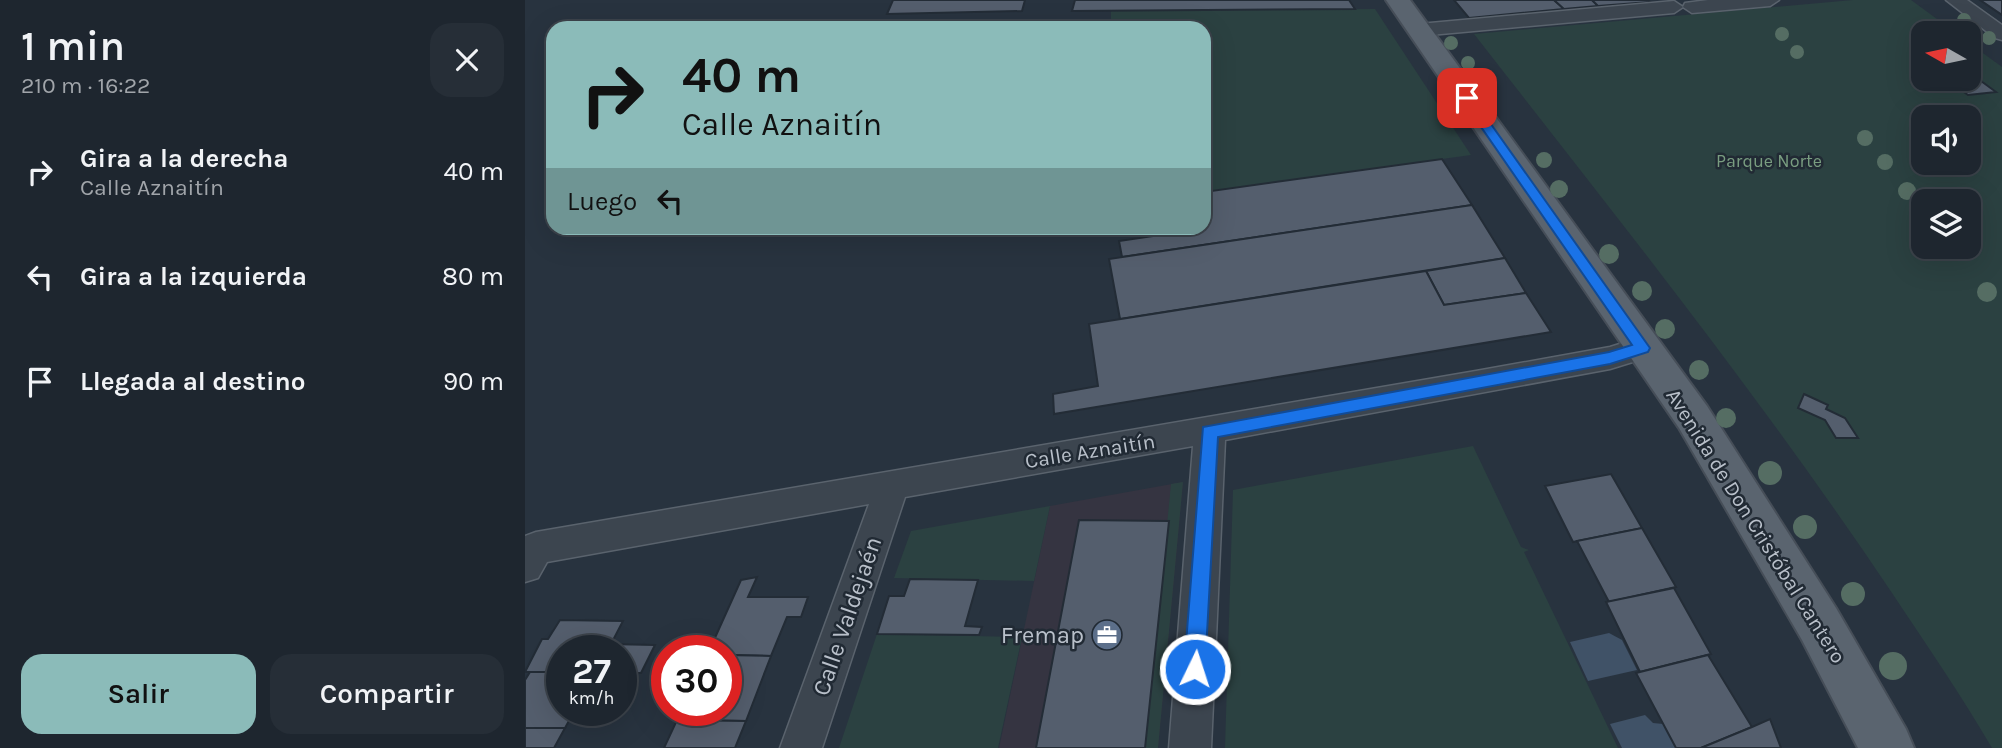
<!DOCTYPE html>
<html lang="es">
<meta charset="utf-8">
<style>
body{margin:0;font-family:Karla,sans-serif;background:#262e37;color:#f1f3f6;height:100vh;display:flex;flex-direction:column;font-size:26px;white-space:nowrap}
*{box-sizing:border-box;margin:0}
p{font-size:23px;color:#a1a5aa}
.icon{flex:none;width:38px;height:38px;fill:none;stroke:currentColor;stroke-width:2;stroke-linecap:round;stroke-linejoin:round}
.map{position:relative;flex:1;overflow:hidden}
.details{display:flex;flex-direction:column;background:#1e262f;width:525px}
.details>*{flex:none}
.hud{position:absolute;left:21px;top:21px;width:665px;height:214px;border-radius:21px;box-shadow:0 7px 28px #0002,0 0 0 2px #3c434b;background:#8bbbb9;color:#111;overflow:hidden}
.needle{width:46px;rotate:279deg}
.fabs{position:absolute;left:1386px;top:21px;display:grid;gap:14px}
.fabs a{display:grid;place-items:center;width:70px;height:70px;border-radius:14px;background:#1e262f;box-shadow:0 7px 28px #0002,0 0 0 2px #3c434b;font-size:35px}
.speed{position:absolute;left:21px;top:635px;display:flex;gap:14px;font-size:35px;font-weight:700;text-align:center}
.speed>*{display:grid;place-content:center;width:91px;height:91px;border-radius:50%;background:#1e262f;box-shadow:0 7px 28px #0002,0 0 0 2px #3c434b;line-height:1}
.speed small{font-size:18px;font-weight:400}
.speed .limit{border:10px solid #d22;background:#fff;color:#111}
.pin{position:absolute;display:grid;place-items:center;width:60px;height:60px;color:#fff;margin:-30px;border-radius:14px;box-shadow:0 4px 10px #0006}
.me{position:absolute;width:77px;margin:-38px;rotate:4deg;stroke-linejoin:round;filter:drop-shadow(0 0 5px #0008)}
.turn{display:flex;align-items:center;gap:24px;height:147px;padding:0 21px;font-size:32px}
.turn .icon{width:91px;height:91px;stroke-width:2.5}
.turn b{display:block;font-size:49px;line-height:60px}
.then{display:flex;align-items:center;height:66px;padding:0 21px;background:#0003;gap:14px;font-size:26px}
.round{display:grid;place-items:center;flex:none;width:74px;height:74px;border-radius:21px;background:#262e37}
.head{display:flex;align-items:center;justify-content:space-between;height:119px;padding:0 21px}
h1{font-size:42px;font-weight:600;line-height:52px}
.primary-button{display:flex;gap:14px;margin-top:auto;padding:14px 21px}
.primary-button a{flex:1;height:80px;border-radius:21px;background:#8bbbb9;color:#111;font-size:28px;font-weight:600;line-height:80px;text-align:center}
.primary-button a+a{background:#262e37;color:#f1f3f6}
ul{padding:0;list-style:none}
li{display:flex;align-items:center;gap:21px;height:105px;padding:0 21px}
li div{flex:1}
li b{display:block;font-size:26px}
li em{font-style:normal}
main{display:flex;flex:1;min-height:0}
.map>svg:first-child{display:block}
.medical{fill:#353441}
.green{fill:#2b4141;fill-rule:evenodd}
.water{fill:#405267}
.building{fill:#545e6d;stroke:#232c36;stroke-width:2}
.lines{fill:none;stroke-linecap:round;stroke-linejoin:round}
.street-casing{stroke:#5a636d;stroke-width:3}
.primary-casing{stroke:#464e58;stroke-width:4}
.street{fill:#3c454f;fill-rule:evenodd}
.primary{fill:#5a646f;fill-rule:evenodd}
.tree{fill:#556d63}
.route{fill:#1a73e8;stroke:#114b97;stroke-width:2}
.labels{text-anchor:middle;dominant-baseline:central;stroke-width:5;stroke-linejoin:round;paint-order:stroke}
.far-park-label{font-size:18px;fill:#799d80;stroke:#212a34}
.street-label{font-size:21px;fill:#b9c0ca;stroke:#212a34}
.near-street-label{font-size:24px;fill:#b9c0ca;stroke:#212a34}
.near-poi-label{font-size:24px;fill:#b9c0ca;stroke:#212a34;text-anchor:end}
</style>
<main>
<section class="details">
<div class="head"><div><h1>1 min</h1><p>210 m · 16:22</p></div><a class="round"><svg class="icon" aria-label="close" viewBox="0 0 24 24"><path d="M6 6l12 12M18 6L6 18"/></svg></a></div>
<ul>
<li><svg class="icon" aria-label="right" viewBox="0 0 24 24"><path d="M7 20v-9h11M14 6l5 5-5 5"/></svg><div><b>Gira a la derecha</b><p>Calle Aznaitín</p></div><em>40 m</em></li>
<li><svg class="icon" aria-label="left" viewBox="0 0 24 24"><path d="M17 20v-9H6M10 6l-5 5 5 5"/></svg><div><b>Gira a la izquierda</b></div><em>80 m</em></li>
<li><svg class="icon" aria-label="arrive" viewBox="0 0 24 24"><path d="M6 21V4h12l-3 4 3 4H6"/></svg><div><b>Llegada al destino</b></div><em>90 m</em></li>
</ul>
<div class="primary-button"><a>Salir</a><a>Compartir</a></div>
</section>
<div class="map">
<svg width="1477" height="748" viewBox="0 0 1477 748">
<rect width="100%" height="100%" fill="#28333f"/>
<path class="medical" d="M658 482 633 748H474L525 506Z"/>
<g class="green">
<path d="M1328 0H1386L1431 33H1398V79H1444V43L1477 67V748H1467C1436 695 1401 644 1367 593 1237 399 1092 217 949 34ZM1398 117H1444V163H1398ZM1398 201H1444V247H1398Z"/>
<path d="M850 9 946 155 679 192V28H586V11Z"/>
<path d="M948 446 996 547 1004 550 999 552 1093 748H700L708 490Z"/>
<path d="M658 482 633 748H620L646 484Z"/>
<path d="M525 506 509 581 369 578 386 531Z"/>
<path d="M352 634 497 637 473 748H314Z"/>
</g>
<g class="water">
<path d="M1084 633 1097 640 1112 670 1063 681 1045 642Z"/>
<path d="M1120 715 1128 723 1138 724 1151 748H1097L1085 724Z"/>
</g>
<g class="building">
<path d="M368 0H500L497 11 362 14Z"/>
<path d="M550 0H824L830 9 547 11Z"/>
<path d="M929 0H1029L1039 9 944 18Z"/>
<path d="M1029 0H1067L1073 6 1039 9Z"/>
<path d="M1067 0H1123L1125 2 1073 6Z"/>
<path d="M1455 0H1477V15Z"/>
<path d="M1456 81 1471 92 1443 95 1428 84Z"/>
<path d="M917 159 947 205 597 257 594 241 649 233 648 228H679V192Z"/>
<path d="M947 205 980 258 595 319 584 259Z"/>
<path d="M980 258 1001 293 919 305 901 271Z"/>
<path d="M901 271 919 305 1001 293 1026 332 529 414 528 394 573 386 564 324Z"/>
<path d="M1279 394 1303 405 1301 409 1320 418 1333 438H1311L1300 420 1273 408Z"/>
<path d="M1086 474 1117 528 1048 542 1020 486Z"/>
<path d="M554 520 644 521 620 748H511Z"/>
<path d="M1117 528 1151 587 1084 602 1052 541Z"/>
<path d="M232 577 223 597H283L276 617H262L246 656 201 655V651H184L216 580Z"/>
<path d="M385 579 453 580 440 626 457 627 454 635 352 634 364 596H379Z"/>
<path d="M1149 588 1186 654 1115 672 1081 602Z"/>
<path d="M35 620 98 621 86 644 130 645 116 673H96V651H37V672H0L17 639H23Z"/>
<path d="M201 655 246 656 221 721 152 720 157 710H201Z"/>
<path d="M1183 655 1227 727 1176 748H1151L1111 673Z"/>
<path d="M5 672H37V710H50L40 728H0V680Z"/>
<path d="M1245 719 1256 748H1176L1227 727Z"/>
<path d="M152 720 221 721 210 748H139Z"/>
<path d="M0 728H40L29 748H0Z"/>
</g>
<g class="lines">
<g class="street-casing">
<g id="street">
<path d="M1183 0H1254L1245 6 1167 13 1158 7 1149 13 894 36 884 30 894 24 1149 1 1158 7 1160 3Z"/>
<path d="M1421 0H1442L1477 25V40L1470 38Z"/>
<path d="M1117 337 1127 340 1131 348 1127 356 1085 369 700 440 686 748H644L668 446 380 497 297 748H255L344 504 22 562 13 578 0 582V536L11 532 951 371 1085 347Z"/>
</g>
</g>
<g class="primary-casing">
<path id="primary" d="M861 0H885L1182 406 1311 608 1381 729 1389 748H1333L1277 640 1154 428Z"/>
</g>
<use href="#street" class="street"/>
<use href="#primary" class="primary"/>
</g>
<g class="tree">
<circle cx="1439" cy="20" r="7"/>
<circle cx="1257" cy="34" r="7"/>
<circle cx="1464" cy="38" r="7"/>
<circle cx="926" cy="43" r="7"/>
<circle cx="1272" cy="52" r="7"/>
<circle cx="943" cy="63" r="7"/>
<circle cx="963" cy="86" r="7"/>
<circle cx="1340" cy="138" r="8"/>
<circle cx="1019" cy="160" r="8"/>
<circle cx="1360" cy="162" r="8"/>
<circle cx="1034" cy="189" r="9"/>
<circle cx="1382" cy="191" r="9"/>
<circle cx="1084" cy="254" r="10"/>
<circle cx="1117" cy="291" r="10"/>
<circle cx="1462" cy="292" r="10"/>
<circle cx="1140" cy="329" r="10"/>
<circle cx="1174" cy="370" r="10"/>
<circle cx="1201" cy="418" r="10"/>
<circle cx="1245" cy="473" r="12"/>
<circle cx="1280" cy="527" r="12"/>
<circle cx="1328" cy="594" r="12"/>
<circle cx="1368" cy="666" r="14"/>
</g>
<path class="route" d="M938 96H946L1125 348 1123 352 1085 364 693 437 680 669 677 676 670 679 662 676 659 669 678 427 1084 352 1107 345 936 98Z"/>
<defs>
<g id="office-disc" transform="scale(1.575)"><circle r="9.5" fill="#5c6f8a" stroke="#212a34"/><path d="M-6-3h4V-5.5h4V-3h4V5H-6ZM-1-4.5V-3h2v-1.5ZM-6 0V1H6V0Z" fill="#fff"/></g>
</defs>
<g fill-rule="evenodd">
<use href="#office-disc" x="582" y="635"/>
</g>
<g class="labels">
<g class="far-park-label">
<text x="1244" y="161">Parque Norte</text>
</g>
<g class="street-label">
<text transform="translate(565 451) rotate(-9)">Calle Aznaitín</text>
<text transform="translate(1231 526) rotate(58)">Avenida de Don Cristóbal Cantero</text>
</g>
<g class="near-street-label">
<text transform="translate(322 616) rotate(-71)">Calle Valdejaén</text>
</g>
<g class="near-poi-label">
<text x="559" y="635">Fremap</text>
</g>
</g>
</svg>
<div class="fabs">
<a><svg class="needle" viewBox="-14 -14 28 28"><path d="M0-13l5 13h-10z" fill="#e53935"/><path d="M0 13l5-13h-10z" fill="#a1a5aa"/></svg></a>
<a><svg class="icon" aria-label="sound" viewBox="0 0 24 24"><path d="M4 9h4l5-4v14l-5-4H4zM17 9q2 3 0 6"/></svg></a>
<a><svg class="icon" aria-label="layers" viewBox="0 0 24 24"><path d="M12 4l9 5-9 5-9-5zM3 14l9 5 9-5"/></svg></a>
</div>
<div class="speed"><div>27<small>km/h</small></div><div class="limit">30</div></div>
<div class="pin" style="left:942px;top:98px;background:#d93025"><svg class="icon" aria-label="arrive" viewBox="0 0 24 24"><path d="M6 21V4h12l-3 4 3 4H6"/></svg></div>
<svg class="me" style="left:670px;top:669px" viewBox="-20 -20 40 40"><circle r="17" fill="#1a73e8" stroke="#fff" stroke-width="3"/><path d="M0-11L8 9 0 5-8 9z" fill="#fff"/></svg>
<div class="hud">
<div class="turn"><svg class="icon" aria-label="right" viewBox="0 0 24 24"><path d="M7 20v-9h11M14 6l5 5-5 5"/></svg><div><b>40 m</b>Calle Aznaitín</div></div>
<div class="then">Luego<svg class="icon" aria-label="left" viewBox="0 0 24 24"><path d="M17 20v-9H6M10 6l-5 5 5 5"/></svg></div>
</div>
</div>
</main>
